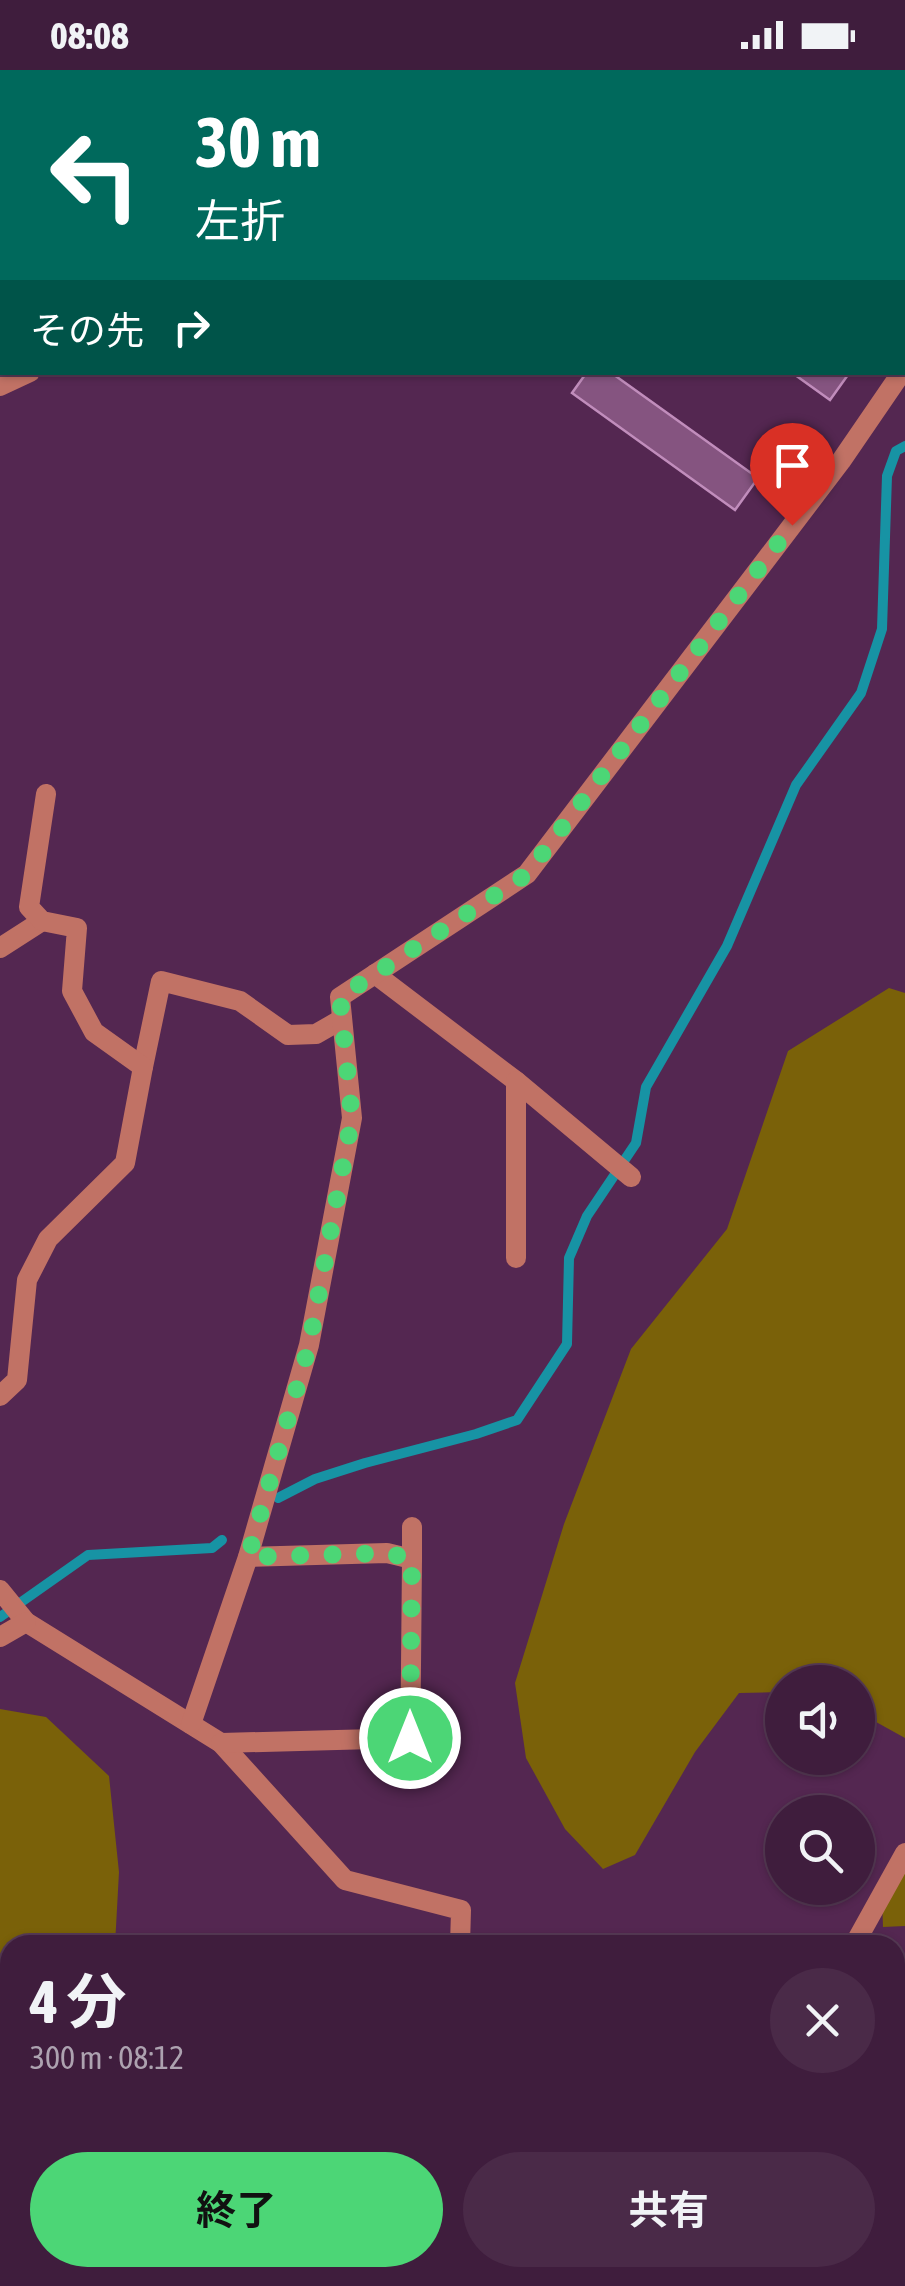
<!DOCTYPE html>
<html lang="ja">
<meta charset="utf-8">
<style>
body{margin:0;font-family:"Asap Condensed","Noto Sans JP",sans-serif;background:#4a2a48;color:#f1f3f6;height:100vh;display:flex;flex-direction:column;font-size:38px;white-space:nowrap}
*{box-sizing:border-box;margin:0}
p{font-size:32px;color:#ada2b0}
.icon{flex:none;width:55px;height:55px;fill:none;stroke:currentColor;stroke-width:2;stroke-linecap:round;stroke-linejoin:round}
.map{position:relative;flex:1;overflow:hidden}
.panel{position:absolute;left:0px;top:1865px;width:905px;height:352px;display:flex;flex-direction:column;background:#3f1d3d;border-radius:30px 30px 0 0;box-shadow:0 2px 8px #0004,0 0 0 2px #583b57}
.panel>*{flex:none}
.top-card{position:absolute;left:0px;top:0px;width:905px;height:305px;box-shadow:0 2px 8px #0004,0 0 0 2px #583b57;background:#00695c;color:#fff;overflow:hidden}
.fabs{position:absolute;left:765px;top:1595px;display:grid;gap:20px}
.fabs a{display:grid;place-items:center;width:110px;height:110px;border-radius:50%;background:#3f1d3d;box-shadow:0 2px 8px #0004,0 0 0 2px #583b57;font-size:50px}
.pin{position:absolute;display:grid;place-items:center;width:85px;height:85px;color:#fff;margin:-102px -42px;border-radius:50% 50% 50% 0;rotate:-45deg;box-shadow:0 0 10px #0007}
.pin .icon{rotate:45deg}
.me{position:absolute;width:110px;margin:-55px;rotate:0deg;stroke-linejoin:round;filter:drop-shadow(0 0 8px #0008)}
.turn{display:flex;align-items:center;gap:35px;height:210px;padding:0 30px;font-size:45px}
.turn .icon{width:130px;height:130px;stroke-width:2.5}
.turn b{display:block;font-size:70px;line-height:85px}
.then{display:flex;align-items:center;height:95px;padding:0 30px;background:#0003;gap:20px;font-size:38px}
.round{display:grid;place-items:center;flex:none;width:105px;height:105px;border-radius:52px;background:#4a2a48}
.headline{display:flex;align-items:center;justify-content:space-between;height:170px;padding:0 30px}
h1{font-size:60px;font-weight:700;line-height:75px}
.action{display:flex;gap:20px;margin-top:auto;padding:20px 30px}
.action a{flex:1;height:115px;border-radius:60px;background:#4cd676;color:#111;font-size:40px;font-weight:700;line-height:115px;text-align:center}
.action a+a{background:#4a2a48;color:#f1f3f6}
.status{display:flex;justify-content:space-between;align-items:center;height:70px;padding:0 50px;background:#3f1d3d;direction:ltr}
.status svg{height:28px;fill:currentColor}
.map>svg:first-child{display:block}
.green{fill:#7a6109}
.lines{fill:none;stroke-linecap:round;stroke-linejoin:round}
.stream{stroke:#1793a4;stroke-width:10}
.building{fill:#855480;stroke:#c18dbc;stroke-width:2.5}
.street{stroke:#c17265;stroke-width:20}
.route{stroke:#4cd676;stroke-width:18;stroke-dasharray:0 32.4}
</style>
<div class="status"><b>08:08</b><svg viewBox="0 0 49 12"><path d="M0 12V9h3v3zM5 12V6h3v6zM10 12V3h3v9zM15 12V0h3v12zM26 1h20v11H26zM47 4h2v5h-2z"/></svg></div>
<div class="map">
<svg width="905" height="2216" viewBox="0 0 905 2216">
<rect width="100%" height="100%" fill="#542751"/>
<g class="green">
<path d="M889 918 905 923V1668L858 1642V1612H782V1622L739 1623 695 1682 635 1785 603 1799 565 1759 526 1688 515 1613 564 1454 631 1279 727 1159 788 981Z"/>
<path d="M0 1639 46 1647 109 1706 119 1802 115 1875H10V2161L0 2166Z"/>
<path d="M905 1794V1856L883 1857 882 1828Z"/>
</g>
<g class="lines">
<g class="stream">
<path d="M242 2 244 0"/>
<path d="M278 1428 315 1409 365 1393 476 1364 517 1350 567 1274 569 1188 587 1146 636 1073 646 1017 727 876 796 715 861 623 882 559 887 406 896 381 905 376"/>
<path d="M0 1547 88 1485 212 1478 222 1470"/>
</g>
</g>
<g class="building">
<path d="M902 144 905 146V196L902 194Z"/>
<path d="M587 302H610L758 408 735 440 572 323Z"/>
<path d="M791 302H850L830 330Z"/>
</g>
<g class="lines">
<g class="street">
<path d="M871 0 874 2"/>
<path d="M391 2 394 0"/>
<path d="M902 31 905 34"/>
<path d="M0 316 30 302"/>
<path d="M0 878 42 851"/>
<path d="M375 904 516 1011 631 1107"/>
<path d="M143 997 161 911 240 931 288 965 316 964 342 949"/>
<path d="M516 1011V1188"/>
<path d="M0 1326 17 1310 27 1210 48 1169 125 1093 143 997 94 962 72 921 77 858 42 851 29 837 46 724"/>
<path d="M248 1487 387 1483 412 1489 410 1702"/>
<path d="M412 1489V1457"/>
<path d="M0 1520 26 1552 221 1673 345 1810 461 1840 460 1875"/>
<path d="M0 1567 26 1552"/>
<path d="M191 1654 248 1487 309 1275 352 1048 340 927 527 804 841 391 902 302"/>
<path d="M221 1673 411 1668"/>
<path d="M854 1875 905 1783"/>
<path d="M895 2016 905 2036"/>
<path d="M39 2216 58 2208"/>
<path d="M776 2216 782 2208"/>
</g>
</g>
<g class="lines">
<path class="route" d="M410 1668 412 1489 387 1483 248 1487 309 1276 352 1048 340 927 527 804 792 455"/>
</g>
</svg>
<div class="fabs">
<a><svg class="icon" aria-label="sound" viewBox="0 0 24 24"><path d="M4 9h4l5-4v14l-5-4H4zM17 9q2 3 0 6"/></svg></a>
<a><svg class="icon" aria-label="search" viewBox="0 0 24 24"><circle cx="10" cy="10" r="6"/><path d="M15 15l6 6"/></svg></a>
</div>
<div class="pin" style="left:792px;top:455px;background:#d93025"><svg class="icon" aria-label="arrive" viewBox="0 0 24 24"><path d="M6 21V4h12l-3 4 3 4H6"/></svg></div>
<svg class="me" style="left:410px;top:1668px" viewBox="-20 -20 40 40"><circle r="17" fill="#4cd676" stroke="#fff" stroke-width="3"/><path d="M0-11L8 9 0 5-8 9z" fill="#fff"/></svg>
<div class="top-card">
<div class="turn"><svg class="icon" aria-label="left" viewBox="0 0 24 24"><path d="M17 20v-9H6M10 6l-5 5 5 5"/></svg><div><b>30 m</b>左折</div></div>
<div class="then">その先<svg class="icon" aria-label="right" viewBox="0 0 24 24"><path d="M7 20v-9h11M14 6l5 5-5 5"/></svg></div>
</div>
<section class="panel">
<div class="headline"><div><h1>4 分</h1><p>300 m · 08:12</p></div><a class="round"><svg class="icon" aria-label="close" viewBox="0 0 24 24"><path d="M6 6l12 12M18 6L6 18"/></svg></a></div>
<div class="action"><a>終了</a><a>共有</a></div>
</section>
</div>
